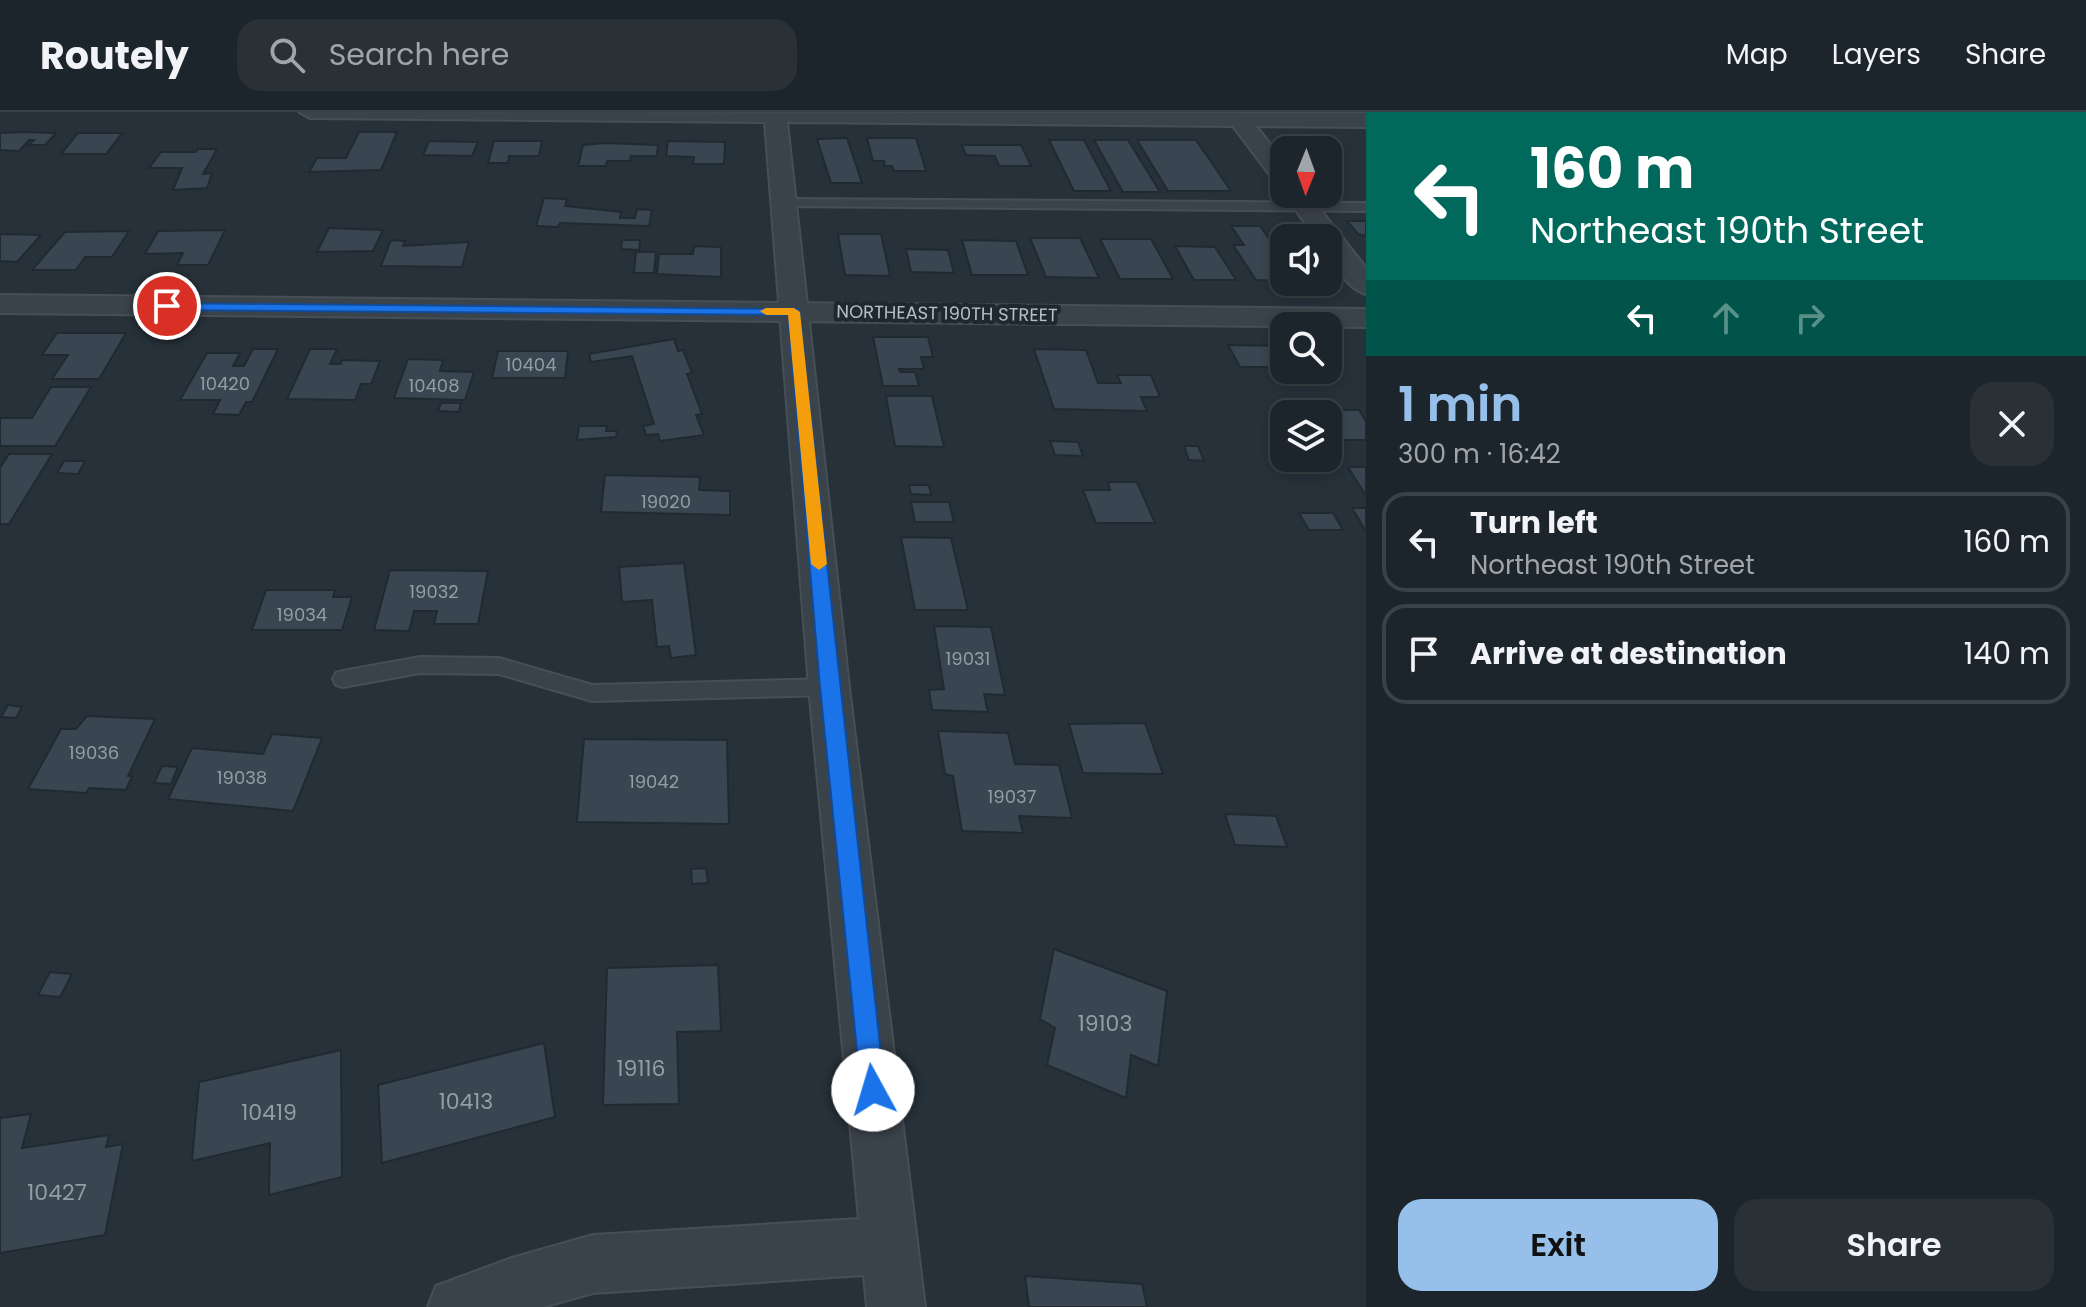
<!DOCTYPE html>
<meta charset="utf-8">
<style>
body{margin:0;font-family:Poppins,sans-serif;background:#293137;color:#f1f3f6;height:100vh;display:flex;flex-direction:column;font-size:30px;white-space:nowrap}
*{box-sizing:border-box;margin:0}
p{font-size:26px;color:#a0a5a9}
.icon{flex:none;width:44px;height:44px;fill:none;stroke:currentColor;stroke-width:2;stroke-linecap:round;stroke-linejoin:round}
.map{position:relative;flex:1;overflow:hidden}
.details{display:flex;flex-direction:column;background:#1c252b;width:720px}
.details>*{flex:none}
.guide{background:#00695c;color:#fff;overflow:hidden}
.needle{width:52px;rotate:181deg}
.controls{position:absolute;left:1270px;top:24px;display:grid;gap:16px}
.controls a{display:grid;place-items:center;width:72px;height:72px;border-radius:16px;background:#1c252b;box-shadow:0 4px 12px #0003,0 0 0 2px #3a4247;font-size:40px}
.pin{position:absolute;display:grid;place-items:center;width:68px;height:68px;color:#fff;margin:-34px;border:4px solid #fff;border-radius:50%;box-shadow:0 2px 8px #0007}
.me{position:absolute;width:88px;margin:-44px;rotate:354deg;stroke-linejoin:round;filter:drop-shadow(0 0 6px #0008)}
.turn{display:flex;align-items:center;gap:28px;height:168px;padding:0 32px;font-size:36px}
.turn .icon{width:104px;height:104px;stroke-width:2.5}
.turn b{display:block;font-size:56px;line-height:68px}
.lanes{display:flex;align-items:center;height:76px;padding:0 32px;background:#0003;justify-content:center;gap:40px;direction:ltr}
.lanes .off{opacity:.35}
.round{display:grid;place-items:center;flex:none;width:84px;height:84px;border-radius:24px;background:#293137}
.headline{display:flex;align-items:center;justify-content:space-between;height:136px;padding:0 32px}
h1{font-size:48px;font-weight:600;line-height:60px;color:#96c0ea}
.button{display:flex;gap:16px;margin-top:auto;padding:16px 32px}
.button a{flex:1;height:92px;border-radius:24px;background:#96c0ea;color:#111;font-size:32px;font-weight:600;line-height:92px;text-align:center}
.button a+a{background:#293137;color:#f1f3f6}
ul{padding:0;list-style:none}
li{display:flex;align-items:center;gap:24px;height:100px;margin:0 16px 12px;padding:0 16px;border:4px solid #3a4247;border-radius:24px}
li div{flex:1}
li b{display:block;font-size:30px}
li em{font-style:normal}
header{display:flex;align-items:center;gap:48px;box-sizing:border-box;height:112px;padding:0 40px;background:#1c252b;border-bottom:2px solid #3a4247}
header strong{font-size:38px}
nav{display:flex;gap:44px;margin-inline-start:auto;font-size:28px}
.search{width:560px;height:72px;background:#293137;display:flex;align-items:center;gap:20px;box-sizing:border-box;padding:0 28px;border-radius:24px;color:#a0a5a9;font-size:30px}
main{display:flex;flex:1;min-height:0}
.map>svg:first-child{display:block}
.building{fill:#394550;stroke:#212931;stroke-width:2}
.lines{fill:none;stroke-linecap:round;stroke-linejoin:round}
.service-casing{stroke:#464e56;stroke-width:4}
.minor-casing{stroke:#464e56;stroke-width:4}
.tertiary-casing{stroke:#464e56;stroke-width:4}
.service{fill:#3a424a;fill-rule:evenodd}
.minor{fill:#3a424a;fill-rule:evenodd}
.tertiary{fill:#3a424a;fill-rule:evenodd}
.route{fill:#1a73e8;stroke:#114b97;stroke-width:2}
.slow{fill:#f59e0b}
.labels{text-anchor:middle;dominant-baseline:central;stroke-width:8;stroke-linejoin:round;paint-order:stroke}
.far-street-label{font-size:18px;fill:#b5bdc5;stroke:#1f272f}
.number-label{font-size:18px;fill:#949da6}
.near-number-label{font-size:22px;fill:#949da6}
</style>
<header>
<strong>Routely</strong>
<div class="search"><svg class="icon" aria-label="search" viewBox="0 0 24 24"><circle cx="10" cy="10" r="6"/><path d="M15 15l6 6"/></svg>Search here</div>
<nav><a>Map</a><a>Layers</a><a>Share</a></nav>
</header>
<main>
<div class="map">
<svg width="1366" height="1195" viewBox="0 0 1366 1195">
<rect width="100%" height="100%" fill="#263139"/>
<g class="building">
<path d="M359 20H397L381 58 309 60 317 46H346Z"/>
<path d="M0 21 24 20 56 21 45 33H29L34 28H29L19 39 0 38Z"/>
<path d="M78 21H122L106 42H61Z"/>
<path d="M847 26 862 71H831L817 27Z"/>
<path d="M867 26H916L926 59H894L892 54H885L884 49H873Z"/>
<path d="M1049 28H1084L1111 79H1074Z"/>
<path d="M1094 28H1128L1160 80H1123Z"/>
<path d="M1137 28H1196L1231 79H1168Z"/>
<path d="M429 29 478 30 472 44 423 43Z"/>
<path d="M494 29H542L539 44H509L508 51H488Z"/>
<path d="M668 29 725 30 724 52H693L694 45 666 44Z"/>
<path d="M604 31 658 33 657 44H631L630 49H607L606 54H578L583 33Z"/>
<path d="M962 33H1021L1031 54H999L995 44 966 43Z"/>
<path d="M198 37H217L203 62 212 61 207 76 173 78 182 56H149L161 40H196Z"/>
<path d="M544 86 567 87 565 94 621 100 620 106H635L637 97 652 98 649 114 560 111 558 115 536 114Z"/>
<path d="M1347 109H1366V124L1358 122Z"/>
<path d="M1231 114H1260L1284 148V169L1256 168 1233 133H1244Z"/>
<path d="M329 116 383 118 373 139 317 140Z"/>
<path d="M225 118 208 153H177L183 141 145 142 158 119Z"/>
<path d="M129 119 112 145H85L76 158H32L65 120Z"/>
<path d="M0 122 41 123 17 150 0 149Z"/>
<path d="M838 122H881L890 164 845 163Z"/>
<path d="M1030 126H1080L1099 166 1046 165Z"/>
<path d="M1100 127H1151L1173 167H1120Z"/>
<path d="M391 128 405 129 403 134 469 130 462 155 381 154Z"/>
<path d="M622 128H640L639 138 621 137Z"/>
<path d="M962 128 1016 129 1028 163H972Z"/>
<path d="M694 134 721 135V165L657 162 659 142H693Z"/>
<path d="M1175 134 1215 135 1236 168H1194Z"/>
<path d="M906 137 948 138 954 161 911 160Z"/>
<path d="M636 140H656L654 161H634Z"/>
<path d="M57 221H126L99 267H52L68 243H42Z"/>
<path d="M873 225H928L933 245H921L924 257H899L900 260H915L919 274H883Z"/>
<path d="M674 227 678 239 683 238 692 261 687 262 702 302 696 303 704 323 660 329 658 322 646 323 643 314 654 312 632 244 591 250 589 242Z"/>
<path d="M1228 233 1284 234V258H1328V250L1338 265 1273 264 1268 255H1240Z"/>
<path d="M253 237H278L252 290H246L239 303 213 302 220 288H180L207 241H240L233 254H244Z"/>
<path d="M310 237H337L330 252H341L342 248 380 249 371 272H361L355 288 287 287Z"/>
<path d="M1034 237 1086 238 1098 271H1121L1117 263H1151L1160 285H1141L1147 299 1054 297Z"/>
<path d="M498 239H568L565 266H492Z"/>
<path d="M408 247 443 248 440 259 474 260 465 288 394 286Z"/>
<path d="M51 275H91L55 334H0V306H32Z"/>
<path d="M886 284H932L944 335 895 334Z"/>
<path d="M441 291H461L459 300 438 299Z"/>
<path d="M1321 298H1359L1366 309V328H1340L1328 309V302Z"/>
<path d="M579 314H607L606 319H617L616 325 577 328Z"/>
<path d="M1328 325H1332L1343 346 1328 345Z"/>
<path d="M1050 329 1078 330 1083 344 1055 343Z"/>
<path d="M1184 334H1198L1204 349 1189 348Z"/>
<path d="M9 342H52L9 412H0V356Z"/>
<path d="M64 349H85L78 362 57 361Z"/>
<path d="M1348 355H1366V384Z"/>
<path d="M605 363 700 365 699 378 730 379V403L601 400Z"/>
<path d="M1108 370H1137L1155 411H1096L1083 378H1110Z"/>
<path d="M909 373H929L931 383 911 382Z"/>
<path d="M911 390H949L954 410H915Z"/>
<path d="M1352 396H1366V418H1365Z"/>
<path d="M1299 401H1333L1343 418H1309Z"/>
<path d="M901 425 951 426 968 498H915Z"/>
<path d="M684 451 696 543 671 546 669 534 657 535 652 488 622 490 619 455Z"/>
<path d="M390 458 488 459 478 512H434L437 499H414L409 519 374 518Z"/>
<path d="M266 478H335L333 485H352L342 518H252Z"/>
<path d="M934 514 991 515 1005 583 984 582 988 600 932 598 929 578 944 577Z"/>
<path d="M8 593 22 595 16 606 1 605Z"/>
<path d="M87 604 155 607 128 664H132L126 678 89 676 86 681 28 677 61 617H76Z"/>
<path d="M1145 611 1163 662 1083 661 1069 612Z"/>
<path d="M938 619 1008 621 1015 652 1059 653 1072 706 1019 704 1023 721 962 719 953 664 945 662Z"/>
<path d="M272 622 322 626 293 699 168 687 192 636 263 642Z"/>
<path d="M584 627 727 628 729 712 577 710Z"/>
<path d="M162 654 178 655 171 672 154 671Z"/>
<path d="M1225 702 1276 704 1287 735 1235 733Z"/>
<path d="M706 756 708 771 692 772 691 757Z"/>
<path d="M1054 837 1167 879 1158 954 1131 943 1126 986 1047 953 1055 916 1040 907Z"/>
<path d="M718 853 721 919 677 920 679 992 603 993 607 856Z"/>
<path d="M50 860 72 862 60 885 38 883Z"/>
<path d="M544 931 555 1005 382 1051 378 973Z"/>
<path d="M341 938 342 1065 269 1083 270 1031 192 1049 199 970Z"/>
<path d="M31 1002 22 1036 109 1023 106 1035 123 1032 105 1123 0 1141V1006Z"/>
<path d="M1025 1164 1142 1172 1147 1195H1029Z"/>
</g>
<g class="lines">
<g class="service-casing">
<g id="service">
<path d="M784 87 1366 91V99L780 94V88Z"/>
<path d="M420 545 499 546 592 573 829 567 836 569 839 575 836 581 829 583 592 589 499 562 420 561 343 575 336 573 333 567 336 561 343 559Z"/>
</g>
</g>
<g class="minor-casing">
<g id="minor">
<path d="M299 0 1366 1V15L1256 14 1284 50V73L1276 71 1233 14 787 10 849 575 925 1195H867L864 1163 593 1181 543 1195H428L436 1174 512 1146 593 1123 859 1107 809 575 765 10 310 6Z"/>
<path d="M1284 82H1308L1366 156V182C1346 177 1328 145 1328 126H1316Z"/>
</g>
</g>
<g class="tertiary-casing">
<path id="tertiary" d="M0 183 1366 197V215L0 201Z"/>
</g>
<use href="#service" class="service"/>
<use href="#minor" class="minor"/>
<use href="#tertiary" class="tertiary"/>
</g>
<path class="route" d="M162 191 799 197 885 978 881 987 873 990 864 987 861 978 820 575 788 203 167 198 162 196Z"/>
<path class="slow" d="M794 196 800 200 827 452 819 458 811 452 788 203H766L760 199 766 196Z"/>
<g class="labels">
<g class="far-street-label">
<text transform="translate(947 201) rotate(1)">NORTHEAST 190TH STREET</text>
</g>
<g class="number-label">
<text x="531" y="252">10404</text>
<text x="225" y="271">10420</text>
<text x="434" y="273">10408</text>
<text x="666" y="389">19020</text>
<text x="434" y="479">19032</text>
<text x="302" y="502">19034</text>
<text x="968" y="546">19031</text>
<text x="94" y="640">19036</text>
<text x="242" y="665">19038</text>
<text x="654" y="669">19042</text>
<text x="1012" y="684">19037</text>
</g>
<g class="near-number-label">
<text x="1105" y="911">19103</text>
<text x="641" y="956">19116</text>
<text x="466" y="989">10413</text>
<text x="269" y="1000">10419</text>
<text x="57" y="1080">10427</text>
</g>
</g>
</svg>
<div class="controls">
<a><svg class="needle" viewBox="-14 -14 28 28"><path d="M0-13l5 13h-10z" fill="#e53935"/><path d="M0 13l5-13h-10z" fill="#a0a5a9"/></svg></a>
<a><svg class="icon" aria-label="sound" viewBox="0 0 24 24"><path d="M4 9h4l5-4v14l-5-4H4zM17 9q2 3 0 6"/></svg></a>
<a><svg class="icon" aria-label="search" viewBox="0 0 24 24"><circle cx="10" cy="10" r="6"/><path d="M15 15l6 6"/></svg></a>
<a><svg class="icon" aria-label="layers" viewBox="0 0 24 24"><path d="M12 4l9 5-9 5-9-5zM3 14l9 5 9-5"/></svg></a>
</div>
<div class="pin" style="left:167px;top:194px;background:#d93025"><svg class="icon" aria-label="arrive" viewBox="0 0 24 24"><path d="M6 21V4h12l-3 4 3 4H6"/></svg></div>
<svg class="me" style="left:873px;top:978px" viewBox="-20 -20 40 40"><circle r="19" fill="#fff"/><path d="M0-13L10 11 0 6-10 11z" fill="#1a73e8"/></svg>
</div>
<section class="details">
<div class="guide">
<div class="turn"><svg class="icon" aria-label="left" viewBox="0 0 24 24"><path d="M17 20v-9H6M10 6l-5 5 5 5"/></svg><div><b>160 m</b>Northeast 190th Street</div></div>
<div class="lanes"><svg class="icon" aria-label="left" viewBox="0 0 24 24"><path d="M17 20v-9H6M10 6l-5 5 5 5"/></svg><svg class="icon off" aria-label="ahead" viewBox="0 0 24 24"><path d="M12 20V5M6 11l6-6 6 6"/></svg><svg class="icon off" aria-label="right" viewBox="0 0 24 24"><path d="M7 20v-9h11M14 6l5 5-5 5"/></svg></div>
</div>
<div class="headline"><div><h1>1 min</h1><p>300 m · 16:42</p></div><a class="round"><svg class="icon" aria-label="close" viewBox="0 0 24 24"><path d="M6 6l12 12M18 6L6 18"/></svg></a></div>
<ul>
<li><svg class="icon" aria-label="left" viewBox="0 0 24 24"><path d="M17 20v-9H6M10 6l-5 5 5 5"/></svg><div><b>Turn left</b><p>Northeast 190th Street</p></div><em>160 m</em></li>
<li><svg class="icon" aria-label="arrive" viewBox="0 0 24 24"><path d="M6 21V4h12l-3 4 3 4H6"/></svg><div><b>Arrive at destination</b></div><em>140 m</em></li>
</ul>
<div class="button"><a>Exit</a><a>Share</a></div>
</section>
</main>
